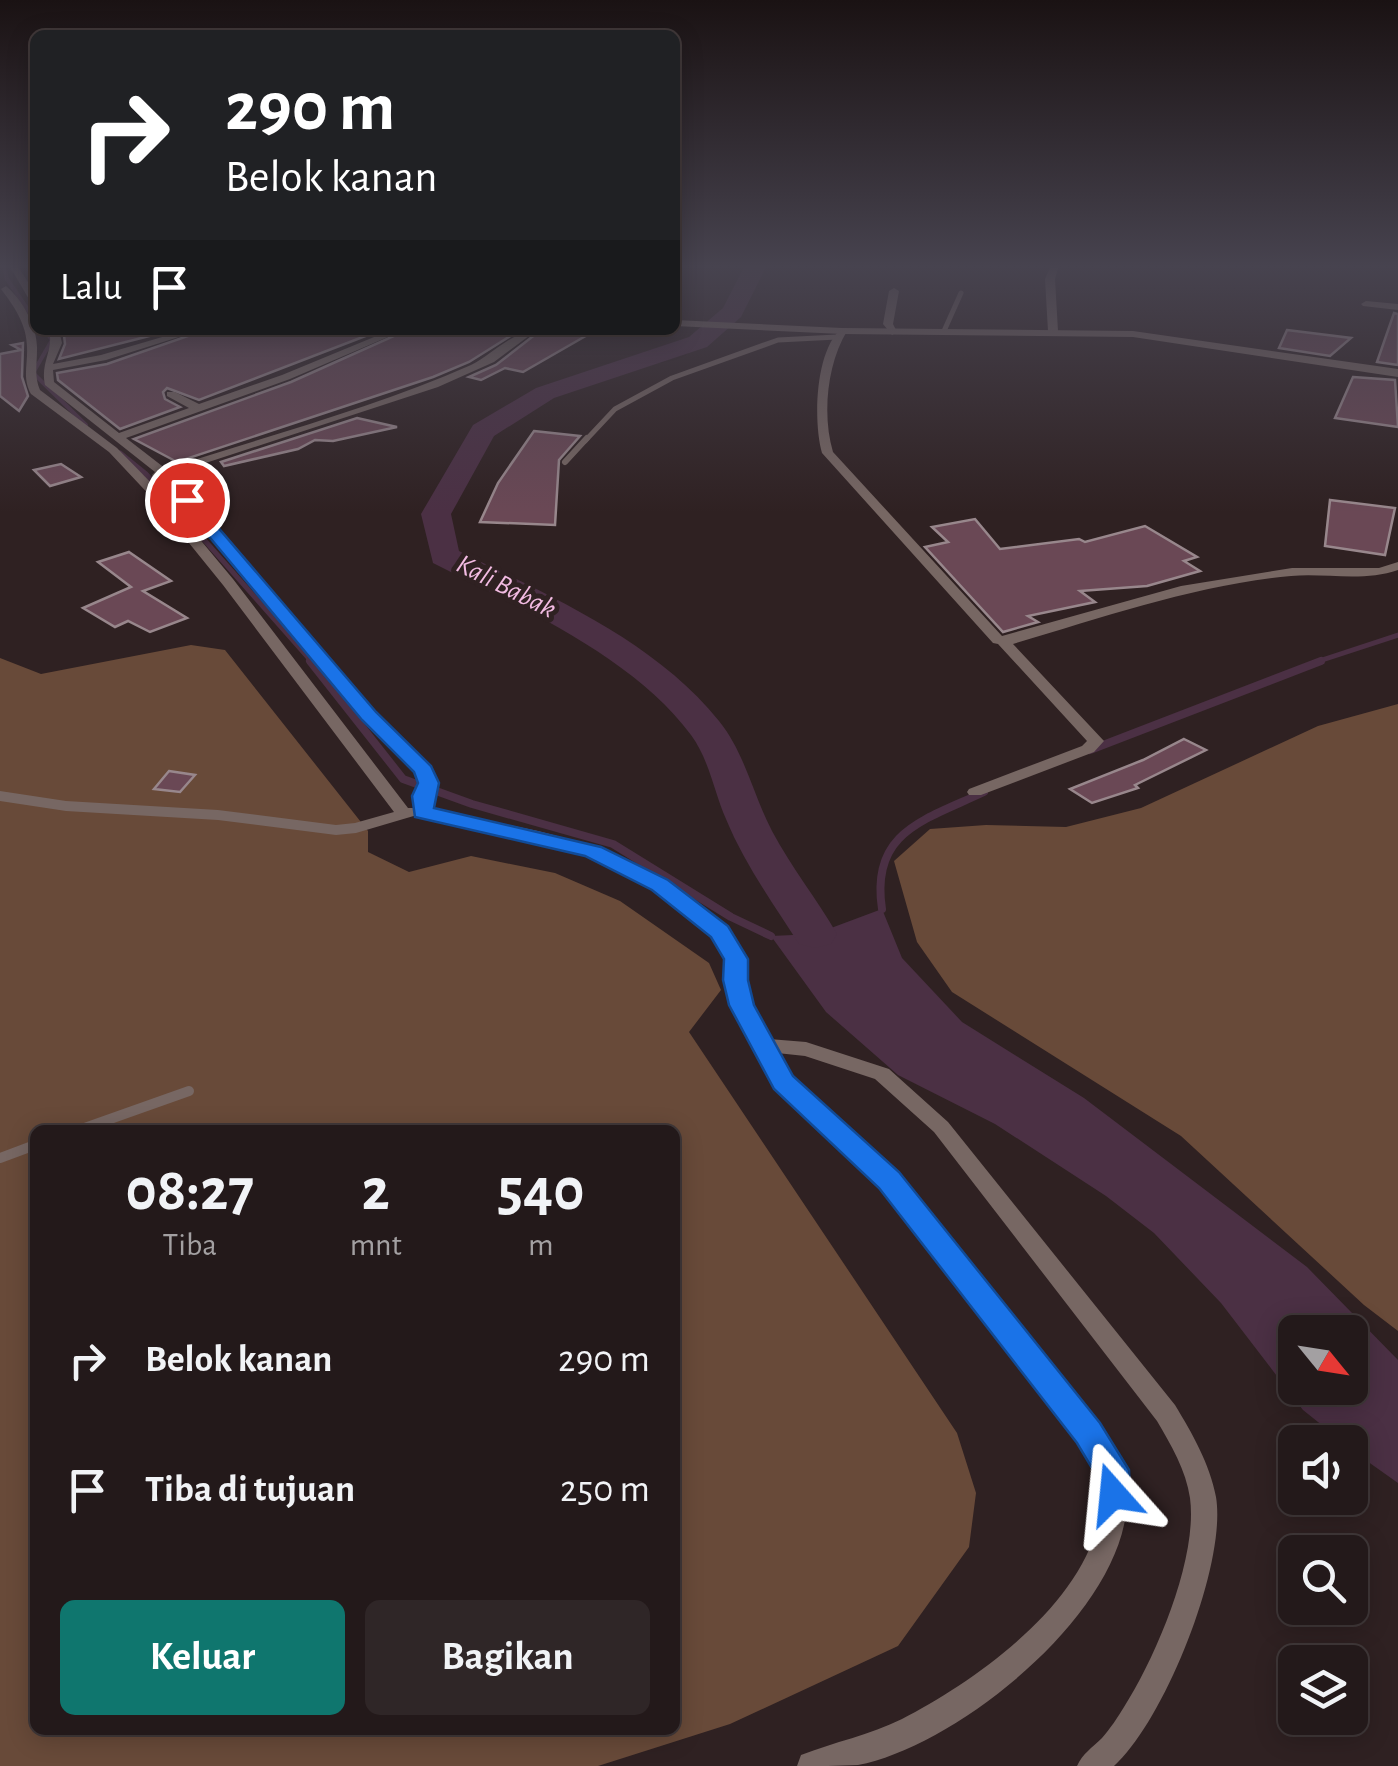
<!DOCTYPE html>
<html lang="id">
<style>
body{margin:0;font-family:"Alegreya Sans",sans-serif;background:#2f2627;color:#f1f3f6;height:100vh;display:flex;flex-direction:column;font-size:38px;white-space:nowrap}
*{box-sizing:border-box;margin:0}
p{font-size:32px;color:#a3a0a2}
.icon{flex:none;width:55px;height:55px;fill:none;stroke:currentColor;stroke-width:2;stroke-linecap:round;stroke-linejoin:round}
.map{position:relative;flex:1;overflow:hidden}
.sheet{position:absolute;left:30px;top:1125px;width:650px;height:610px;display:flex;flex-direction:column;background:#23191a;border-radius:15px;box-shadow:0 5px 25px #0003,0 0 0 2px #403839}
.sheet>*{flex:none}
.top-card{position:absolute;left:30px;top:30px;width:650px;height:305px;border-radius:15px;box-shadow:0 5px 25px #0003,0 0 0 2px #403839;background:#202124;color:#fff;overflow:hidden}
.needle{width:65px;rotate:120deg}
.fabs{position:absolute;left:1278px;top:1315px;display:grid;gap:20px}
.fabs a{display:grid;place-items:center;width:90px;height:90px;border-radius:15px;background:#23191a;box-shadow:0 5px 25px #0003,0 0 0 2px #403839;font-size:50px}
.pin{position:absolute;display:grid;place-items:center;width:85px;height:85px;color:#fff;margin:-42px;border:5px solid #fff;border-radius:50%;box-shadow:0 2px 10px #0007}
.me{position:absolute;width:110px;margin:-55px;rotate:342deg;stroke-linejoin:round;filter:drop-shadow(0 0 8px #0008)}
.turn{display:flex;align-items:center;gap:35px;height:210px;padding:0 30px;font-size:45px}
.turn .icon{width:130px;height:130px;stroke-width:2.5}
.turn b{display:block;font-size:70px;line-height:85px}
.then{display:flex;align-items:center;height:95px;padding:0 30px;background:#0003;gap:20px;font-size:38px}
.eta{display:flex;justify-content:space-evenly;align-items:center;height:170px;text-align:center}
.eta b{font-size:60px;font-weight:700;line-height:70px}
.button{display:flex;gap:20px;margin-top:auto;padding:20px 30px}
.button a{flex:1;height:115px;border-radius:15px;background:#0f766e;color:#fff;font-size:40px;font-weight:700;line-height:115px;text-align:center}
.button a+a{background:#2f2627;color:#f1f3f6}
ul{padding:0;list-style:none}
li{display:flex;align-items:center;gap:30px;height:130px;padding:0 30px}
li div{flex:1}
li b{display:block;font-size:38px}
li em{font-style:normal}
.map>svg:first-child{display:block}
.forest{fill:#684a39;fill-rule:evenodd}
.water{fill:#4b3044;fill-rule:evenodd}
.lines{fill:none;stroke-linecap:round;stroke-linejoin:round}
.stream-far2{stroke:#4b3044;stroke-width:4}
.stream-far1{stroke:#4b3044;stroke-width:5}
.stream{stroke:#4b3044;stroke-width:8}
.river{fill:#4b3044;fill-rule:evenodd}
.building{fill:#6a4855;stroke:#98878c;stroke-width:2.5}
.service-far2{stroke:#776763;stroke-width:5}
.service-far1{stroke:#776763;stroke-width:6}
.service{stroke:#776763;stroke-width:10}
.minor{fill:#776763;fill-rule:evenodd}
.tertiary{fill:#776763;fill-rule:evenodd}
.route{fill:#1a73e8;stroke:#114b97;stroke-width:2.5}
.labels{text-anchor:middle;dominant-baseline:central;stroke-width:10;stroke-linejoin:round;paint-order:stroke}
.far-water-label{font-size:28px;font-style:italic;fill:#f2bbe2;stroke:#2f2122}
</style>
<div class="map">
<svg width="1398" height="1766" viewBox="0 0 1398 1766">
<rect width="100%" height="100%" fill="#2f2122"/>
<g class="forest">
<path d="M191 645 225 650 368 831V852L409 872 471 856 555 873 620 901 709 963 721 990 689 1032 957 1433 976 1493 969 1547 898 1646 730 1724 598 1766H0V658L41 674ZM35 1130H675V1730H35Z"/>
<path d="M1398 704V1331L1364 1305 1181 1136 952 992 917 942 894 861 930 829 986 825 1066 827 1141 808 1318 726Z"/>
</g>
<path class="water" d="M882 909 902 958 962 1022 1084 1098 1307 1267 1398 1360V1483L1350 1449V1442H1343L1303 1410 1221 1303 1154 1233 1106 1196 995 1124 898 1075 826 1012 771 936 815 934ZM1295 1332H1350V1388H1295Z"/>
<g class="lines">
<g class="stream-far2">
<path d="M4 265 7 279 35 320"/>
<path d="M45 330 52 340 33 373 86 425"/>
</g>
<g class="stream-far1">
<path d="M120 453 146 474 313 663"/>
<path d="M1313 663 1398 635"/>
</g>
<g class="stream">
<path d="M310 661 403 779 472 804 613 844 731 917 771 936"/>
<path d="M1090 750 1321 661"/>
<path d="M882 909C870 831 925 820 984 792"/>
</g>
<path class="river" d="M745 265H767L741 317 707 347 554 398 494 436 451 514 459 551C549 596 654 640 719 721 745 753 753 795 772 831 791 867 817 899 837 934L831 944 815 948 799 944C774 905 744 863 726 819 714 792 709 759 691 735 633 656 518 606 433 563L421 514 473 425 536 388 689 337 723 308Z"/>
</g>
<g class="building">
<path d="M1394 313 1398 314V365L1377 362Z"/>
<path d="M87 330H173L59 359 65 344 64 335Z"/>
<path d="M205 330H381L199 400 167 388 163 392 165 399 180 407 120 429 58 380 57 373 107 364Z"/>
<path d="M407 330H520L469 362 433 377 177 462 134 439 291 382Z"/>
<path d="M541 330H596L523 372 505 368 481 380 469 377 496 365Z"/>
<path d="M1287 330 1351 338 1330 356 1279 348Z"/>
<path d="M23 343 22 377 28 396 19 411 0 396V354L21 350 12 345Z"/>
<path d="M1353 377 1395 380 1398 427 1335 418Z"/>
<path d="M357 418 397 427 333 441 315 440 298 449 224 466 221 462Z"/>
<path d="M534 431 580 436 559 460 555 525 480 522 498 483Z"/>
<path d="M61 464 81 477 50 486 34 470Z"/>
<path d="M1330 500 1395 508 1385 555 1325 546Z"/>
<path d="M975 519 1000 549 1079 539 1085 542 1145 526 1197 557 1184 561 1200 571 1147 586 1080 591 1095 602 1028 616 1038 622 1003 632 925 547 948 542 932 527Z"/>
<path d="M129 552 171 581 143 591 187 618 150 632 128 621 115 627 83 608 131 587 98 562Z"/>
<path d="M1184 739 1206 750 1135 785 1138 788 1092 803 1070 789 1143 760Z"/>
<path d="M169 771 195 775 180 792 154 789Z"/>
</g>
<g class="lines">
<g class="service-far2">
<path d="M944 331 961 293"/>
<path d="M585 441 615 409 672 378 778 340 837 337"/>
</g>
<path class="service-far1" d="M565 462 587 438"/>
<g class="service">
<path d="M79 1130 189 1091"/>
<path d="M0 1158 35 1145"/>
</g>
<g class="minor">
<path d="M9 265H17L35 293V304L30 301Z"/>
<path d="M1051 265H1059L1055 279 1058 331 1053 334 1048 331 1045 279Z"/>
<path d="M6 286C23 300 38 328 37 350 37 365 34 376 40 390L117 448 163 495 233 579 408 808H415V796L420 783 416 772 364 719 162 478H154L152 475 155 472 45 385C40 362 54 351 49 330H59L62 343 53 364 101 355 186 330H201L106 360 53 370 54 382 119 433 189 408 167 396V392H175L199 404 282 375 391 330H404L290 379 126 438 166 469C267 436 373 408 471 365 492 355 514 330 537 330L494 362 438 387 172 474 374 713 429 767 436 783 431 796V809L538 831 599 847 666 881 726 928 745 959 751 1005 769 1039 806 1042 889 1069 948 1122 1175 1405C1192 1433 1210 1464 1216 1497 1227 1564 1165 1720 1114 1766H1077C1083 1753 1092 1748 1102 1738 1110 1729 1118 1717 1124 1707 1156 1657 1198 1558 1190 1498 1186 1470 1171 1445 1157 1421L934 1132 875 1079 805 1056 777 1053 790 1077 897 1174 1097 1425C1107 1439 1120 1453 1124 1471 1154 1591 963 1745 858 1765 839 1766 816 1766 797 1766L801 1755C834 1742 870 1735 902 1719 984 1677 1120 1580 1099 1473 1097 1461 1086 1450 1079 1441L881 1186 776 1087 731 1005 727 959 713 936 654 889 587 855 417 815 356 833 336 835 218 820 66 811 0 801V791L66 801 218 810 336 825 355 823 394 812 223 585 155 501 109 452 31 394C22 378 28 365 27 347 27 325 14 306 1 289Z"/>
<path d="M894 288 899 291 893 324 897 332 892 335 883 324 889 291Z"/>
<path d="M1366 301 1398 304V310L1363 306 1361 304Z"/>
<path d="M842 328 847 331C827 364 822 415 833 452L1002 636 1181 586 1292 568H1379L1398 562V570C1364 582 1326 573 1291 576 1196 585 1105 617 1013 644L1104 741 1094 752 981 795H969L967 792 969 789 1082 746 1087 741 998 644 993 643 822 453C813 421 815 350 842 328Z"/>
</g>
<path class="tertiary" d="M675 320 842 328 1133 331 1398 369V377L1133 337 842 334 675 326Z"/>
</g>
<linearGradient id="sky" x2="0" y2="1"><stop stop-color="#1a1213"/><stop offset="0.52" stop-color="#47434f"/><stop offset="1" stop-color="#47434f" stop-opacity="0"/></linearGradient>
<rect width="1398" height="512" fill="url(#sky)"/>
<path class="route" d="M181 497H192L376 712 431 766 439 783 434 808 601 847 668 880 728 926 748 959V980L754 1005 793 1076 899 1172 1100 1423 1129 1470 1130 1494 1125 1505 1113 1510 1101 1505 1096 1494 1095 1473 1077 1443 879 1188 774 1089 729 1005 723 980 724 959 711 937 652 890 585 856 415 817 412 796 418 783 414 772 362 720 181 503Z"/>
<g class="labels">
<g class="far-water-label">
<text transform="translate(506 587) rotate(27)">Kali Babak</text>
</g>
</g>
</svg>
<div class="fabs">
<a><svg class="needle" viewBox="-14 -14 28 28"><path d="M0-13l5 13h-10z" fill="#e53935"/><path d="M0 13l5-13h-10z" fill="#a3a0a2"/></svg></a>
<a><svg class="icon" aria-label="sound" viewBox="0 0 24 24"><path d="M4 9h4l5-4v14l-5-4H4zM17 9q2 3 0 6"/></svg></a>
<a><svg class="icon" aria-label="search" viewBox="0 0 24 24"><circle cx="10" cy="10" r="6"/><path d="M15 15l6 6"/></svg></a>
<a><svg class="icon" aria-label="layers" viewBox="0 0 24 24"><path d="M12 4l9 5-9 5-9-5zM3 14l9 5 9-5"/></svg></a>
</div>
<div class="pin" style="left:187px;top:500px;background:#d93025"><svg class="icon" aria-label="arrive" viewBox="0 0 24 24"><path d="M6 21V4h12l-3 4 3 4H6"/></svg></div>
<svg class="me" style="left:1113px;top:1494px" viewBox="-20 -20 40 40"><path d="M0-17L14 15 0 8-14 15z" fill="#1a73e8" stroke="#fff" stroke-width="4"/></svg>
<div class="top-card">
<div class="turn"><svg class="icon" aria-label="right" viewBox="0 0 24 24"><path d="M7 20v-9h11M14 6l5 5-5 5"/></svg><div><b>290 m</b>Belok kanan</div></div>
<div class="then">Lalu<svg class="icon" aria-label="arrive" viewBox="0 0 24 24"><path d="M6 21V4h12l-3 4 3 4H6"/></svg></div>
</div>
<section class="sheet">
<div class="eta">
<div><b>08:27</b><p>Tiba</p></div>
<div><b>2</b><p>mnt</p></div>
<div><b>540</b><p>m</p></div>
</div>
<ul>
<li><svg class="icon" aria-label="right" viewBox="0 0 24 24"><path d="M7 20v-9h11M14 6l5 5-5 5"/></svg><div><b>Belok kanan</b></div><em>290 m</em></li>
<li><svg class="icon" aria-label="arrive" viewBox="0 0 24 24"><path d="M6 21V4h12l-3 4 3 4H6"/></svg><div><b>Tiba di tujuan</b></div><em>250 m</em></li>
</ul>
<div class="button"><a>Keluar</a><a>Bagikan</a></div>
</section>
</div>
